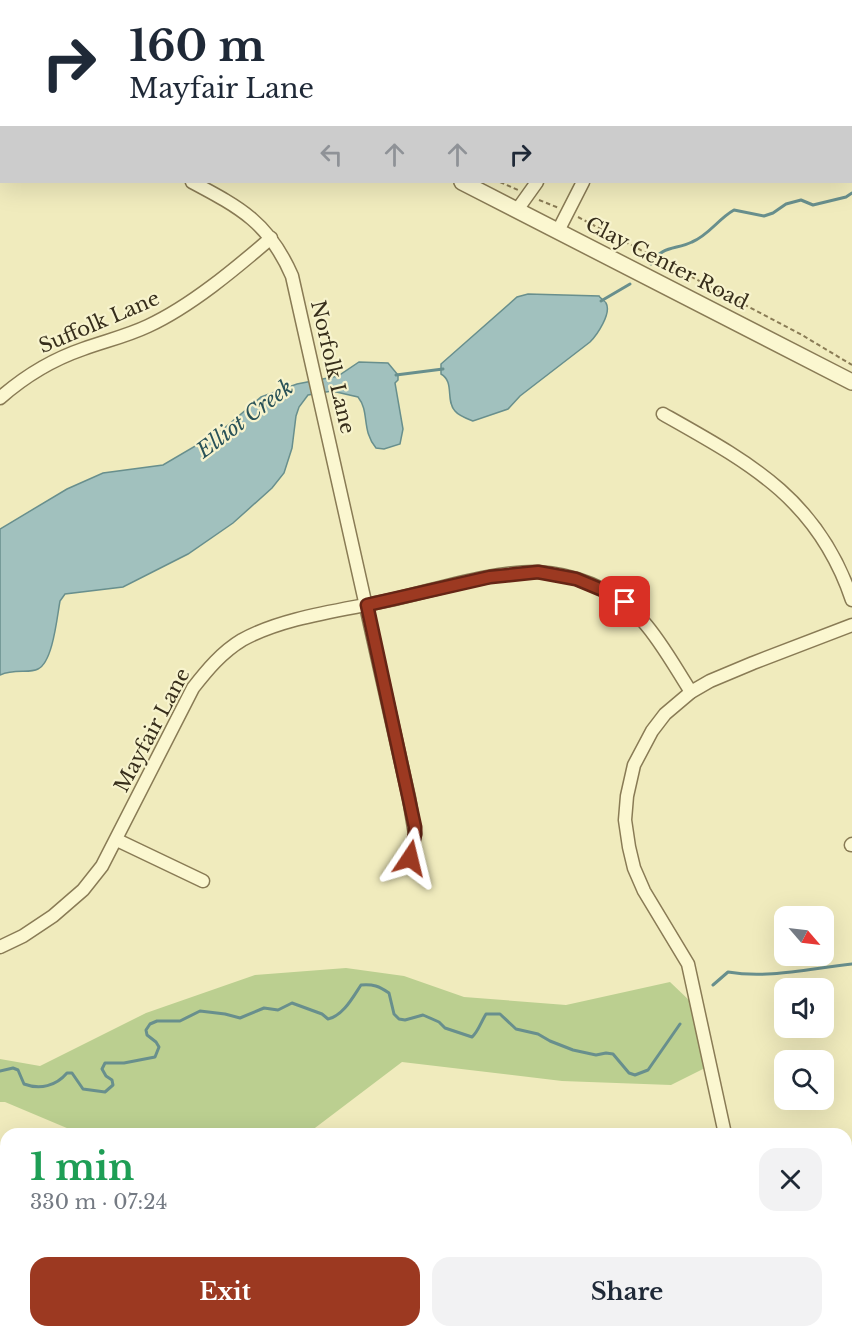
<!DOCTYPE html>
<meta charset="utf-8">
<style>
body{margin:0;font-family:"Libre Baskerville",serif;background:#f2f2f3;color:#1f2937;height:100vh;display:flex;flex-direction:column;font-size:22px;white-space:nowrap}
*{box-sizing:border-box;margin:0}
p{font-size:20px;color:#747a83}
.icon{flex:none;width:33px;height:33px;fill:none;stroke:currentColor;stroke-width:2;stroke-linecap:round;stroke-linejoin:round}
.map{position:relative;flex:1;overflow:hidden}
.drawer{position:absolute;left:0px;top:1128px;width:852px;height:210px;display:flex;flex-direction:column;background:#fff;border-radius:18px 18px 0 0;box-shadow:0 6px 24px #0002}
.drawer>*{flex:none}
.guide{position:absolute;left:0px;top:0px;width:852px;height:183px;box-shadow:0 6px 24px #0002;background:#fff;color:#1f2937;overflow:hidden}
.needle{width:39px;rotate:118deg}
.tools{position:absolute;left:774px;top:906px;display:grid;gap:12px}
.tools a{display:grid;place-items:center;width:60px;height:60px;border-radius:12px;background:#fff;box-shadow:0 6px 24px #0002;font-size:30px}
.pin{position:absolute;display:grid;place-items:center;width:51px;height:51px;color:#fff;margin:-26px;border-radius:12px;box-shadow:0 3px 9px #0006}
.me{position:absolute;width:66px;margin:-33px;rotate:10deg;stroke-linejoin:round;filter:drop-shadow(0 0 4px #0008)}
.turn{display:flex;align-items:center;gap:21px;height:126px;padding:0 30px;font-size:27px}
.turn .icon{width:78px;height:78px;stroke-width:2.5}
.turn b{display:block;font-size:42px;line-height:51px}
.lanes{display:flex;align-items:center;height:57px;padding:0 30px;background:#0003;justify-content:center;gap:30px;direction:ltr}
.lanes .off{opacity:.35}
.round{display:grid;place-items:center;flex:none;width:63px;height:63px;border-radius:18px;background:#f2f2f3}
.overview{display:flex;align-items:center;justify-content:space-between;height:102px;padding:0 30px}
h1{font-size:36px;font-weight:700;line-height:45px;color:#1e9e55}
.action{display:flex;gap:12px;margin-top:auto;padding:12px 30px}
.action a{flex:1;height:69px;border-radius:18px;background:#9c3921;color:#fff;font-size:24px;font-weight:700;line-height:69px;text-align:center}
.action a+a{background:#f2f2f3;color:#1f2937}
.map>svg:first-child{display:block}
.green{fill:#bbcf90}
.water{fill:#a1c1be;stroke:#688f8d;stroke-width:1.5}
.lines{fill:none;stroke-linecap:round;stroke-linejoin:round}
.stream{stroke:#688f8d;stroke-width:3}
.minor-casing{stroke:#897b55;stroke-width:15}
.tertiary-casing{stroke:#897b55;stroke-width:18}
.path{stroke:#897b55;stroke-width:2;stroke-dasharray:4.5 3;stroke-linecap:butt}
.minor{stroke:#fbf7d0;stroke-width:12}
.tertiary{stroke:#fbf7d0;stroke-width:15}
.route-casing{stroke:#652515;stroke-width:15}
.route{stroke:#9c3921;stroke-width:10}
.labels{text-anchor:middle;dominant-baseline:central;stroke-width:4.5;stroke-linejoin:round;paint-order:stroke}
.street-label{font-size:20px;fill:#372e1b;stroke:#f7f3cd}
.water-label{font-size:21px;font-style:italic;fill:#295258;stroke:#f7f3cd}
</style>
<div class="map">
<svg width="852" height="1338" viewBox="0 0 852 1338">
<rect width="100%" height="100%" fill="#f0ebbd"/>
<path class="green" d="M346 968 404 976 464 997 566 1005 670 982 691 1002 705 1068 671 1085 562 1081 402 1062 307 1134H81L5 1102H0V1059L40 1066 146 1013 255 975Z"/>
<g class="water">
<path d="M528 294 599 296C599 297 606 302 606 303 612 313 597 335 590 342L520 396 508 409 473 421C468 419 459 416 455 411 445 400 455 382 441 374V364L517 297Z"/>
<path d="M359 362 388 363 398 375V380L395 383 403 429 400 444 384 449 376 448C361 430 370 412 358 397L332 391 308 395 299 407 296 416 292 448 284 473 272 488 233 523 188 554 123 587 65 594 60 601C57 617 53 662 38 669 29 674 15 668 0 675V529L67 489 103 473 163 465 221 431 261 397 297 384 338 376Z"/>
</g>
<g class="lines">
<g class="stream">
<path d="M651 264C662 245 676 250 692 242 709 235 718 219 734 210L764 216 773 213 786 204 801 200 813 205 846 197 852 193"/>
<path d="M601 301 630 284"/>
<path d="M396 375 443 369"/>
<path d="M713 985 728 972C769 979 811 968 852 964"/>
<path d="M0 1071 13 1068 18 1070 24 1084C40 1090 56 1086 67 1073H72L83 1089 105 1092 113 1085 112 1080 106 1076 102 1069 105 1063H124L155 1057 159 1047 156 1042 147 1035 146 1030 150 1024 157 1021H180L200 1011 225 1014 240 1018 264 1008 278 1010 292 1003 322 1014 328 1019C343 1016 353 997 361 985 373 984 379 986 389 993L394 1014 399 1019 405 1020 423 1015 439 1022 445 1028 472 1037C478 1032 481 1022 486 1014H500L516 1029 538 1034 550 1041 573 1050 596 1055 606 1053 613 1054 629 1073 635 1075 648 1070 680 1024"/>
</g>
<g class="minor-casing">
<g id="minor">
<path d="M650 2 651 0"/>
<path d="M192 182C241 208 269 223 292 276L409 798 415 834 410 858"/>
<path d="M517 210 537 182"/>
<path d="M558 231 583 182"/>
<path d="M0 398C25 376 51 360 83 349 105 341 127 336 148 326 191 306 235 269 271 238"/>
<path d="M663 414C750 463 818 499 852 600"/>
<path d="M117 840 203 881"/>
<path d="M851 845 852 844"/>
<path d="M0 947 23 936 53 916 83 890 102 866 193 688C207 670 222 652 242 640 285 616 346 610 395 599 439 589 493 571 538 572 556 573 574 577 591 584 644 607 661 645 691 692"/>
<path d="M725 1134 688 964 644 891 634 868 629 847 625 820 627 796 634 765 652 731 665 714 691 692 710 681 753 663 852 625"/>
<path d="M846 1164H852"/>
<path d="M0 1273 6 1276"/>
<path d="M111 1332 123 1338"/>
<path d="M774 1332 777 1338"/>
<path d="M260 1338 264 1332"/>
</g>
</g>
<g class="tertiary-casing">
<g id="tertiary">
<path d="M108 0 111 2"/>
<path d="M462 182 852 382"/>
</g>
</g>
<g class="path">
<path d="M148 0 151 2"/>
<path d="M320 0V2"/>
<path d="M500 182 518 190"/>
<path d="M539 200 559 208"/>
<path d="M578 217 802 335 852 365"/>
</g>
<use href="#minor" class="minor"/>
<use href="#tertiary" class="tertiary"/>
</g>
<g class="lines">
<g class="route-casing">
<path id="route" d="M410 858 415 834V827L367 605 490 577 538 572 576 579 612 594 625 602"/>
</g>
<use href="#route" class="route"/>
</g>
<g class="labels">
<g class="street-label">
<text transform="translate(667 263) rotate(27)">Clay Center Road</text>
<text transform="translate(99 322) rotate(-23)">Suffolk Lane</text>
<text transform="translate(333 367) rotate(77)">Norfolk Lane</text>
<text transform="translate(152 730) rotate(-62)">Mayfair Lane</text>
</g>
<g class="water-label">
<text transform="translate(245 419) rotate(-37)">Elliot Creek</text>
</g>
</g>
</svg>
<div class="tools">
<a><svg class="needle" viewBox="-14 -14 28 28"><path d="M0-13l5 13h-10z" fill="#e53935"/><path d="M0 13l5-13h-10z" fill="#747a83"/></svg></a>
<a><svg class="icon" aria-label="sound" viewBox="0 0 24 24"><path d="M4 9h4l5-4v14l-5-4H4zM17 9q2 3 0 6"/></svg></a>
<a><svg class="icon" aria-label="search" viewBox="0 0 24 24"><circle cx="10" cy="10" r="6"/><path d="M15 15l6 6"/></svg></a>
</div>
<div class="pin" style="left:625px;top:602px;background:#d93025"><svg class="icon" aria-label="arrive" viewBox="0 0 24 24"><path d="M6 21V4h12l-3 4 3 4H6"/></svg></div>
<svg class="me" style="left:410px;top:858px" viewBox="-20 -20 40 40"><path d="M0-17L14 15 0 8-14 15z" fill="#9c3921" stroke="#fff" stroke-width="4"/></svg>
<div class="guide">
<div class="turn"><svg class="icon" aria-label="right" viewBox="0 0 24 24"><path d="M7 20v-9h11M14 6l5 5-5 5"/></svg><div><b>160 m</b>Mayfair Lane</div></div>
<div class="lanes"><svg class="icon off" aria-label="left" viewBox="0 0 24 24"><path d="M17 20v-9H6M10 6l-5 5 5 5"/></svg><svg class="icon off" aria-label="ahead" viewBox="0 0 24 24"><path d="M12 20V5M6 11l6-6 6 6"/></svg><svg class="icon off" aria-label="ahead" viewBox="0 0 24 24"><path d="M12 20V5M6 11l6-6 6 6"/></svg><svg class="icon" aria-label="right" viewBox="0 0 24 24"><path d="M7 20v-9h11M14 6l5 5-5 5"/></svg></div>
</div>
<section class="drawer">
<div class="overview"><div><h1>1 min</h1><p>330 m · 07:24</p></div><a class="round"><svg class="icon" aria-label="close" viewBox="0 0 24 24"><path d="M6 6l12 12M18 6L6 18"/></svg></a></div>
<div class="action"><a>Exit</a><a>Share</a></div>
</section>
</div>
